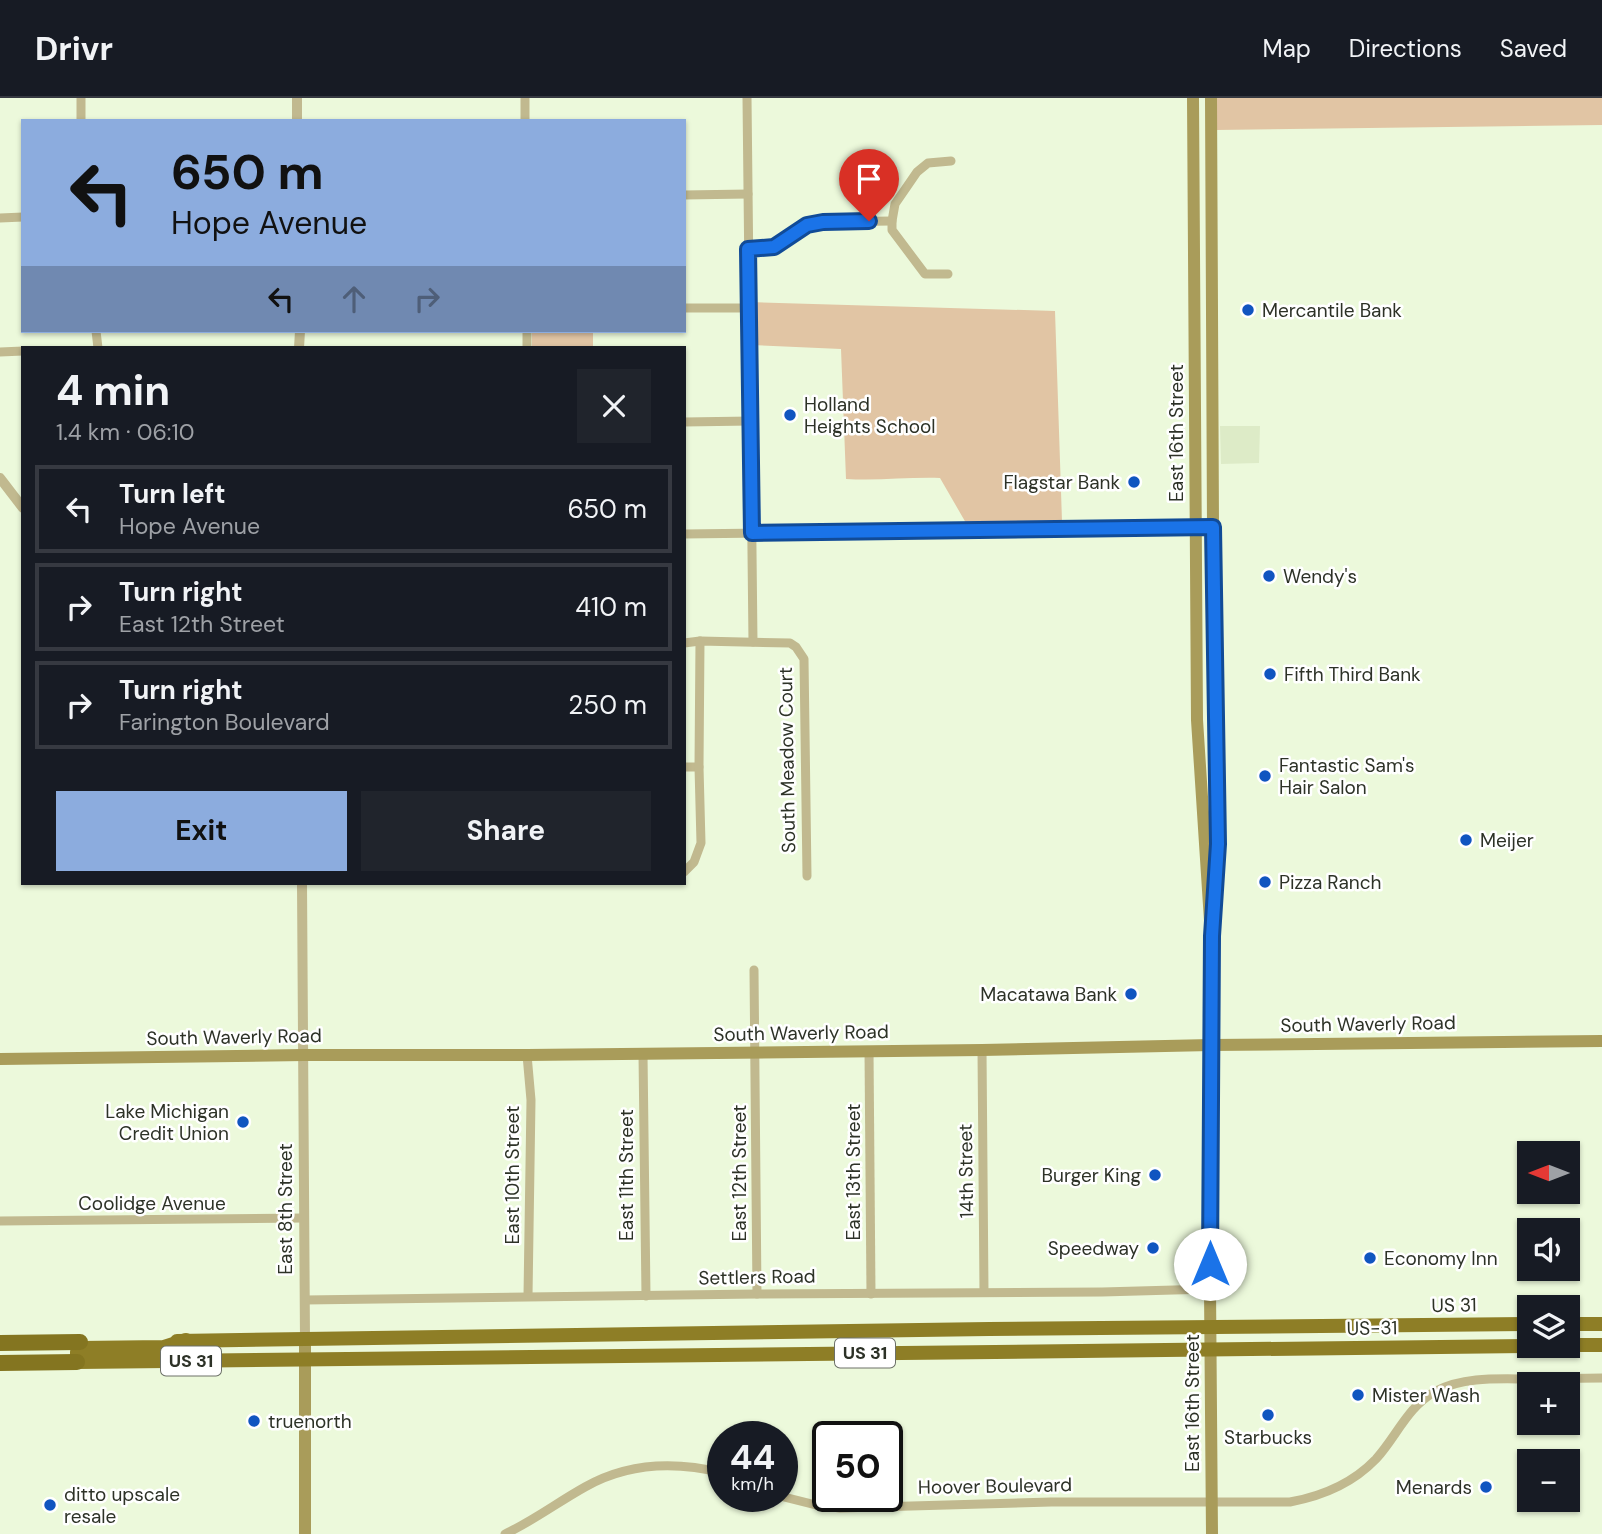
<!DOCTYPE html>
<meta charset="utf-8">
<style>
body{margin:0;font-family:"DM Sans",sans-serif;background:#20242c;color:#f1f3f6;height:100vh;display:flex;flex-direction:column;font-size:26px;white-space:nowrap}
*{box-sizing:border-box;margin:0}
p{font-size:23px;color:#9ea1a6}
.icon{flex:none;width:38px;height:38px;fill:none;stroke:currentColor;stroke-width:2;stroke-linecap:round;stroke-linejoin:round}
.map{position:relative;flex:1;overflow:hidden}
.panel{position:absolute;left:21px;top:248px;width:665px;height:539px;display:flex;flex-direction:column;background:#171b24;border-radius:0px;box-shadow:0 2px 5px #0004}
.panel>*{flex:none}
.hud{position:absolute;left:21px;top:21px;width:665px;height:214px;border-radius:0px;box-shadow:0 2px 5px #0004;background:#8cacde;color:#111;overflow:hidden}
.needle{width:46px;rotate:270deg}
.fabs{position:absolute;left:1517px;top:1043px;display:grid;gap:14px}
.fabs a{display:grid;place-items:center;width:63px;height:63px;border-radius:0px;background:#171b24;box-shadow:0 2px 5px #0004;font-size:35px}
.speed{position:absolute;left:707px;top:1323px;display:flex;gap:14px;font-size:35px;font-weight:700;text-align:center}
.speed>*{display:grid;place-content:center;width:91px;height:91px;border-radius:50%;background:#171b24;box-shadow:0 2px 5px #0004;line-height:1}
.speed small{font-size:18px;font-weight:400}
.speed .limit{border:4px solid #111;border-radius:10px;background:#fff;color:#111}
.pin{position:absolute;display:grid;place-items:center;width:60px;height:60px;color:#fff;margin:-72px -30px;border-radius:50% 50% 50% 0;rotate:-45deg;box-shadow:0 0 7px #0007}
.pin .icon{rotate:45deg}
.me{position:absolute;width:77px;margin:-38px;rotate:0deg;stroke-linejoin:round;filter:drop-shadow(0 0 5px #0008)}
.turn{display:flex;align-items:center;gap:24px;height:147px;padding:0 35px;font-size:32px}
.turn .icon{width:91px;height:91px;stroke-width:2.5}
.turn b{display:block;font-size:49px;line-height:60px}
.lanes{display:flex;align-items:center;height:66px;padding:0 35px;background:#0003;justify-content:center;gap:35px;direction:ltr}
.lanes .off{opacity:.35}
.round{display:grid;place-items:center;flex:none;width:74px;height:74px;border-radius:0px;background:#20242c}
.headline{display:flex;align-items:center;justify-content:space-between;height:119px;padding:0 35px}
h1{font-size:42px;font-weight:700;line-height:52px}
.primary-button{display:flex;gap:14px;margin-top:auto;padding:14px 35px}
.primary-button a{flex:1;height:80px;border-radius:0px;background:#8cacde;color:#111;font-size:28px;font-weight:700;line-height:80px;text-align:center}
.primary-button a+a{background:#20242c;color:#f1f3f6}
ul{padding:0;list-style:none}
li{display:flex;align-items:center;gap:21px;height:88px;margin:0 14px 10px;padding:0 21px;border:4px solid #363941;border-radius:0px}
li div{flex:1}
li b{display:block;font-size:26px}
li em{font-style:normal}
header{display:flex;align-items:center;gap:42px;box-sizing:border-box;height:98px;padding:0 35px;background:#171b24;border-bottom:2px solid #363941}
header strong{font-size:33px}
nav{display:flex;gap:38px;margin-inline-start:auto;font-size:24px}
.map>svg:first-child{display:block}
.built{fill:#ddebc7}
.green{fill:#e1c5a4}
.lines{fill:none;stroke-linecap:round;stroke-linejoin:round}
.minor{stroke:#c1b98f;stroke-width:9}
.tertiary{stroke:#c1b98f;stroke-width:10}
.secondary{stroke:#a99c5a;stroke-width:12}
.trunk{stroke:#8e7e26;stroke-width:14}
.motorway{stroke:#847520;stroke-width:16}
.route-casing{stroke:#114b97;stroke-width:18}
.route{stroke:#1a73e8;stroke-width:12}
.poi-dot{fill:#1055c0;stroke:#fff;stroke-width:2.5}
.labels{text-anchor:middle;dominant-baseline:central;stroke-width:5;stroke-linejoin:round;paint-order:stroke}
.shield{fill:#fff;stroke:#6c7068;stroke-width:2}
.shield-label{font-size:18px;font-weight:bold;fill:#2d3227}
.poi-label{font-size:19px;fill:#2d3227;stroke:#fff;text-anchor:start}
.street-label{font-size:19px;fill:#2d3227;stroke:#fff}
</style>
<header>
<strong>Drivr</strong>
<nav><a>Map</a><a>Directions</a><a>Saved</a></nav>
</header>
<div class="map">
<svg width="1602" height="1436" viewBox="0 0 1602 1436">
<rect width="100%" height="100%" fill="#ecf9db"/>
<path class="built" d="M1220 328H1260L1259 365 1221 366Z"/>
<g class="green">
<path d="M1216 0H1602V27L1216 32Z"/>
<path d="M749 204 1055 213 1062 423 966 425 940 380C908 379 878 383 846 381L841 251 750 247Z"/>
<rect x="532" y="233" width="61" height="17"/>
</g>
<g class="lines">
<g class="minor">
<path d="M81 0V23"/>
<path d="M525 0V23"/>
<path d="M747 0 753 544"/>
<path d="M684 97 748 96"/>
<path d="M0 120 23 119"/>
<path d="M748 151 774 149 807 127 823 124 892 123"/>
<path d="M948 176H925L892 132V123L895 106 917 74 928 65 951 63"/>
<path d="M684 210H749"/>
<path d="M96 233 98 250"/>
<path d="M527 250V233"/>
<path d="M0 254 23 253"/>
<path d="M684 324 751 323"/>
<path d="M684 436 1213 429"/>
<path d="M684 545 700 543 790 545 796 549 804 561 807 778"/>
<path d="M684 669H699"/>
<path d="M684 774 694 764 701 745 699 669 700 543"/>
<path d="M754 872 757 1196"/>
<path d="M982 952 984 1194"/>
<path d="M869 953 871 1196"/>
<path d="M643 956 646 1198"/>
<path d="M527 957 531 1002 528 1198"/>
<path d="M0 1123 304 1120"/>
<path d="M305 1202 757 1196 1102 1194 1210 1191"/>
<path d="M780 1398 816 1407 840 1410 1051 1404H1290C1323 1398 1353 1385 1376 1361 1397 1338 1407 1309 1436 1293 1465 1278 1500 1281 1532 1281 1555 1281 1579 1280 1602 1280"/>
<path d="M505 1436C533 1423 558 1404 585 1389 629 1364 675 1363 723 1375"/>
</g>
<g class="tertiary">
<path d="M297 0V23"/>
<path d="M299 250 300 233"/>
<path d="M0 380 23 410"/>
<path d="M302 786 305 1242"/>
</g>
<g class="secondary">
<path d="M1193 0 1197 622 1211 838 1210 1191 1212 1436"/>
<path d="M1211 0 1213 429 1218 746 1215 790"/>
<path d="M0 961 304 957H527L982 952 1211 947 1602 943"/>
<path d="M305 1242V1436"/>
</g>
<g class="trunk">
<path d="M1568 1226H1602"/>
<path d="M186 1242 164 1249 80 1250 77 1254V1264L1533 1248"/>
<path d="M177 1243 989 1231 1530 1226"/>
<path d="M1568 1247H1602"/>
</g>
<g class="motorway">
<path d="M0 1245 80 1244"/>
<path d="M0 1265 77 1264"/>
</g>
</g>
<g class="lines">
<g class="route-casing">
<path id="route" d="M869 123 823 124 807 127 774 149 748 151 752 435 1213 429 1218 746 1212 838 1210 1166"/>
</g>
<use href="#route" class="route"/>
</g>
<g class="poi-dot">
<circle cx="1248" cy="212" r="7"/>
<circle cx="790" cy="317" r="7"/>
<circle cx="1134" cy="384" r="7"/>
<circle cx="1269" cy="478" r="7"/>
<circle cx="1270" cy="576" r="7"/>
<circle cx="1265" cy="678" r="7"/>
<circle cx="1466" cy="742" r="7"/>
<circle cx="1265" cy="784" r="7"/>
<circle cx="1131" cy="896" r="7"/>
<circle cx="243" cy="1024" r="7"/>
<circle cx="1155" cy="1077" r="7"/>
<circle cx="1153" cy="1150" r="7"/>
<circle cx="1370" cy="1160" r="7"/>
<circle cx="1358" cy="1297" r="7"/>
<circle cx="1268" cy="1317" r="7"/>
<circle cx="254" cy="1323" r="7"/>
<circle cx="1486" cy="1389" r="7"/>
<circle cx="50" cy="1407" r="7"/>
</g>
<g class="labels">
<g class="shield">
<rect x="835" y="1240.5" width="60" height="29" rx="5"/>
<rect x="161" y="1248.5" width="60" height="29" rx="5"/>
</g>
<g class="shield-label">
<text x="865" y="1255">US 31</text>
<text x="191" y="1263">US 31</text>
</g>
<g class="poi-label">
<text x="1262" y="212">Mercantile Bank</text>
<text x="804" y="306">Holland<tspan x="804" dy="22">Heights School</tspan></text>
<text x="1120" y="384" text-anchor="end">Flagstar Bank</text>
<text x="1283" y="478">Wendy's</text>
<text x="1284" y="576">Fifth Third Bank</text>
<text x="1279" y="667">Fantastic Sam's<tspan x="1279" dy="22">Hair Salon</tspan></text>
<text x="1480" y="742">Meijer</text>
<text x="1279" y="784">Pizza Ranch</text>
<text x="1117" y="896" text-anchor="end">Macatawa Bank</text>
<text x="229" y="1013" text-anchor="end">Lake Michigan<tspan x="229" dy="22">Credit Union</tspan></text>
<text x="1141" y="1077" text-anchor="end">Burger King</text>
<text x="1139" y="1150" text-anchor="end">Speedway</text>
<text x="1384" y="1160">Economy Inn</text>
<text x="1372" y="1297">Mister Wash</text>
<text x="268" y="1323">truenorth</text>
<text x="1268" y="1339" text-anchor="middle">Starbucks</text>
<text x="1472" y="1389" text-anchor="end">Menards</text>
<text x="64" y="1396">ditto upscale<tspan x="64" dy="22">resale</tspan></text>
</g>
<g class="street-label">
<text transform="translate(1176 335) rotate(-90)">East 16th Street</text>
<text transform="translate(787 662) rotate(-91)">South Meadow Court</text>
<text transform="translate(1368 926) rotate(-1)">South Waverly Road</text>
<text transform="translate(801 935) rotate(-1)">South Waverly Road</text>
<text transform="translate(234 939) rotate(-1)">South Waverly Road</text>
<text transform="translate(966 1073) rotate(-91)">14th Street</text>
<text transform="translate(853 1074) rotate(-90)">East 13th Street</text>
<text transform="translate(739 1075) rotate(-90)">East 12th Street</text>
<text transform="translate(512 1077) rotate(-90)">East 10th Street</text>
<text transform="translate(626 1077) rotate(-90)">East 11th Street</text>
<text x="152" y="1105">Coolidge Avenue</text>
<text transform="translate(285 1111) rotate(-90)">East 8th Street</text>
<text transform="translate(757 1179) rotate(-1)">Settlers Road</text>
<text transform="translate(1454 1207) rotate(-1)">US 31</text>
<text transform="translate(1372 1230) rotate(-1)">US-31</text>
<text transform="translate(1192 1305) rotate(-90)">East 16th Street</text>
<text transform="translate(995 1388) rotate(-1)">Hoover Boulevard</text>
</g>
</g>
</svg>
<div class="fabs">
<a><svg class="needle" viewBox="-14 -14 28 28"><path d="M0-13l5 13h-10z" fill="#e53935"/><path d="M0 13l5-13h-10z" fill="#9ea1a6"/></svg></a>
<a><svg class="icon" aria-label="sound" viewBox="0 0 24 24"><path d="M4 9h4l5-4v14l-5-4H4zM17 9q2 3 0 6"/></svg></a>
<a><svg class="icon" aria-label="layers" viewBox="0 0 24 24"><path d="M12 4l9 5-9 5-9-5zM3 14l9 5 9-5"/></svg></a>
<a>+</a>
<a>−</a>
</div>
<div class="speed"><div>44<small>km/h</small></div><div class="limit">50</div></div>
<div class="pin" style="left:869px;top:123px;background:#d93025"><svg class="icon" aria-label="arrive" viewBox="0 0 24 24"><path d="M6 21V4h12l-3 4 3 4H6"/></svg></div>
<svg class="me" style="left:1210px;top:1166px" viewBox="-20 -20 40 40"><circle r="19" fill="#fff"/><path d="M0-13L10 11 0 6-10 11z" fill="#1a73e8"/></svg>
<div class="hud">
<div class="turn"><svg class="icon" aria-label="left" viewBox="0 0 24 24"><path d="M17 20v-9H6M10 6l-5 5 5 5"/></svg><div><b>650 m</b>Hope Avenue</div></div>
<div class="lanes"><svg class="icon" aria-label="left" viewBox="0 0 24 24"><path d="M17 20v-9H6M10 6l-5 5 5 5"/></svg><svg class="icon off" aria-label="ahead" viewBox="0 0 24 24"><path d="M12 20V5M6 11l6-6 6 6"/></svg><svg class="icon off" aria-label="right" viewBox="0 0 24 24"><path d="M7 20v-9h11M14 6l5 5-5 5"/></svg></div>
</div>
<section class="panel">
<div class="headline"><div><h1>4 min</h1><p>1.4 km · 06:10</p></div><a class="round"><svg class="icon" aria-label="close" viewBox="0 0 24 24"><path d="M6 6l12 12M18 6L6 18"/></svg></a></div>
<ul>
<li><svg class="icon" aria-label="left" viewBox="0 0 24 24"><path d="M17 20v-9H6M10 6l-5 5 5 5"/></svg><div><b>Turn left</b><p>Hope Avenue</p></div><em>650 m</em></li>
<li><svg class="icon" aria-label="right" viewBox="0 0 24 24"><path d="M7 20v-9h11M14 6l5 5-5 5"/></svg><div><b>Turn right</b><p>East 12th Street</p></div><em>410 m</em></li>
<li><svg class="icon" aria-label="right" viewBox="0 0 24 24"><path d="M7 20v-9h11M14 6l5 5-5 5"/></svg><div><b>Turn right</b><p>Farington Boulevard</p></div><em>250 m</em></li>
</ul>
<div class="primary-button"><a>Exit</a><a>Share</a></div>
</section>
</div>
